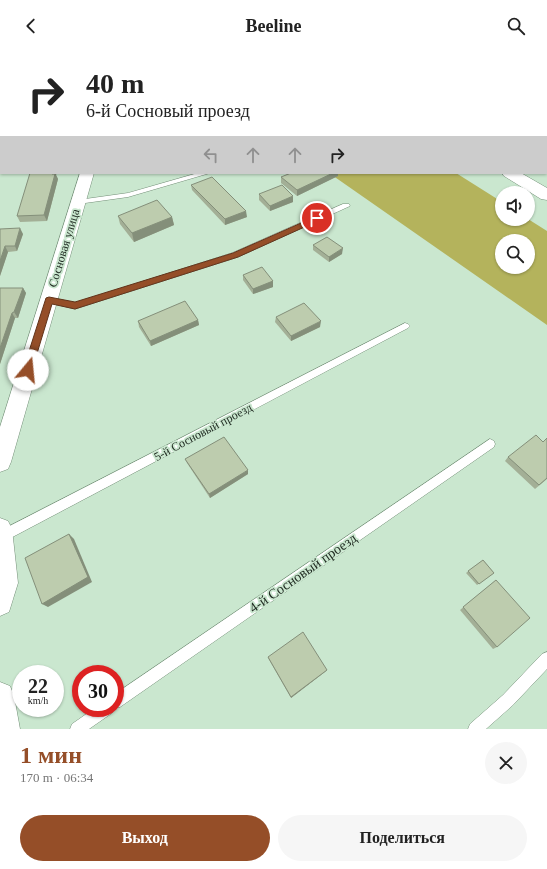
<!DOCTYPE html>
<html lang="ru">
<meta charset="utf-8">
<style>
body{margin:0;font-family:"Times New Roman",serif;background:#f6f6f6;color:#222;height:100vh;display:flex;flex-direction:column;font-size:15px;white-space:nowrap}
*{box-sizing:border-box;margin:0}
p{font-size:13px;color:#767676}
.icon{flex:none;width:22px;height:22px;fill:none;stroke:currentColor;stroke-width:2;stroke-linecap:round;stroke-linejoin:round}
.map{position:relative;height:677px;overflow:hidden}
.panel{display:flex;flex-direction:column;background:#fff;flex:1}
.panel>*{flex:none}
.top-card{position:absolute;left:0px;top:0px;width:547px;height:122px;box-shadow:0 1px 3px #0004;background:#fff;color:#222;overflow:hidden}
.controls{position:absolute;left:495px;top:134px;display:grid;gap:8px}
.controls a{display:grid;place-items:center;width:40px;height:40px;border-radius:50%;background:#fff;box-shadow:0 1px 3px #0004;font-size:20px}
.speed{position:absolute;left:12px;top:613px;display:flex;gap:8px;font-size:20px;font-weight:700;text-align:center}
.speed>*{display:grid;place-content:center;width:52px;height:52px;border-radius:50%;background:#fff;box-shadow:0 1px 3px #0004;line-height:1}
.speed small{font-size:10px;font-weight:400}
.speed .limit{border:6px solid #d22;background:#fff;color:#111}
.pin{position:absolute;display:grid;place-items:center;width:34px;height:34px;color:#fff;margin:-17px;border:2px solid #fff;border-radius:50%;box-shadow:0 1px 4px #0007}
.me{position:absolute;width:44px;margin:-22px;rotate:17deg;stroke-linejoin:round;filter:drop-shadow(0 0 3px #0008)}
.turn{display:flex;align-items:center;gap:14px;height:84px;padding:0 20px;font-size:18px}
.turn .icon{width:52px;height:52px;stroke-width:2.5}
.turn b{display:block;font-size:28px;line-height:34px}
.lanes{display:flex;align-items:center;height:38px;padding:0 20px;background:#0003;justify-content:center;gap:20px;direction:ltr}
.lanes .off{opacity:.35}
.round{display:grid;place-items:center;flex:none;width:42px;height:42px;border-radius:21px;background:#f6f6f6}
.headline{display:flex;align-items:center;justify-content:space-between;height:68px;padding:0 20px}
h1{font-size:24px;font-weight:600;line-height:30px;color:#954e28}
.primary-button{display:flex;gap:8px;margin-top:auto;padding:8px 20px}
.primary-button a{flex:1;height:46px;border-radius:24px;background:#954e28;color:#fff;font-size:16px;font-weight:600;line-height:46px;text-align:center}
.primary-button a+a{background:#f6f6f6;color:#222}
header{display:flex;justify-content:space-between;align-items:center;height:52px;padding:0 20px;background:#fff;font-size:18px;font-weight:600}
.map>svg:first-child{display:block}
.green{fill:#b4b35c;fill-rule:evenodd}
.lines{fill:none;stroke-linecap:round;stroke-linejoin:round}
.service-casing{stroke:#748f78;stroke-width:1}
.minor-casing{stroke:#748f78;stroke-width:1}
.tertiary-casing{stroke:#748f78;stroke-width:1}
.service{fill:#fff;fill-rule:evenodd}
.minor{fill:#fff;fill-rule:evenodd}
.tertiary{fill:#fff;fill-rule:evenodd}
.wall{fill:#a3af96}
.shaded-wall{fill:#848f7a}
.building{fill:#bdccae;stroke:#848f7a}
.route{fill:#954e28;stroke:#61331a}
.labels{text-anchor:middle;dominant-baseline:central;stroke-width:3.5;stroke-linejoin:round;paint-order:stroke}
.street-label{font-size:12px;fill:#212c23;stroke:#cae7cf}
.near-street-label{font-size:14px;fill:#212c23;stroke:#cae7cf}
</style>
<header><svg class="icon" aria-label="back" viewBox="0 0 24 24"><path d="M15 5l-7 7 7 7"/></svg>Beeline<svg class="icon" aria-label="search" viewBox="0 0 24 24"><circle cx="10" cy="10" r="6"/><path d="M15 15l6 6"/></svg></header>
<div class="map">
<svg width="547" height="677" viewBox="0 0 547 677">
<rect width="100%" height="100%" fill="#cae7cf"/>
<path class="green" d="M329 121H456L502 150V167H528L547 179V273ZM502 189H528V215H502Z"/>
<g class="lines">
<g class="service-casing">
<g id="service">
<path d="M198 121H210L128 145 78 152 74 150 78 148 128 141Z"/>
<path d="M343 152H349L350 154 238 205 78 256 75 257 46 250 45 248 49 245 75 251 232 201Z"/>
<path d="M405 271 408 272 410 274 408 276 5 489 0 490V479Z"/>
<path d="M490 387 494 389 495 392 494 395 120 655 114 656 112 661 89 677H70L72 672 95 656H115V642Z"/>
<path d="M547 600V617L513 653 486 677H468L470 672 503 643 542 602Z"/>
</g>
</g>
<g class="minor-casing">
<g id="minor">
<path d="M374 0H388L373 1Z"/>
<path d="M393 0H406L407 1H394Z"/>
<path d="M0 83H1L0 92Z"/>
<path d="M80 121H94L11 410 8 417 0 420V375Z"/>
<path d="M0 466 8 469 12 477 18 531 9 560 0 564Z"/>
<path d="M0 630 10 634 14 644 20 677H0Z"/>
</g>
</g>
<g class="tertiary-casing">
<g id="tertiary">
<rect x="299" y="0" width="14" height="1"/>
<path d="M502 121H521L547 136V148L541 147 504 124Z"/>
</g>
</g>
<use href="#service" class="service"/>
<use href="#minor" class="minor"/>
<use href="#tertiary" class="tertiary"/>
</g>
<g class="wall">
<path d="M432 0H532L530 1H432Z"/>
<path d="M547 96V107H546V97Z"/>
<path d="M291 121H338V124L297 144 281 131V125Z"/>
<path d="M56 123 58 127 47 169 20 170 17 164Z"/>
<path d="M191 133 247 165 225 173 192 138Z"/>
<path d="M259 142 293 150 270 159 259 148Z"/>
<path d="M118 164 172 165 174 173 134 190 120 172Z"/>
<path d="M0 177 23 182 17 199 8 200 0 224Z"/>
<path d="M313 193 342 202 329 210 313 198Z"/>
<path d="M243 223 273 229V235L253 242 243 228Z"/>
<path d="M0 236H23L26 241 18 266H15L0 312Z"/>
<path d="M276 265 320 275 291 289 275 270Z"/>
<path d="M198 268 199 273 151 294 139 275 138 269Z"/>
<path d="M543 390 547 427 535 437 505 409 508 405Z"/>
<path d="M185 407 248 422 210 446 187 411Z"/>
<path d="M483 508 494 521 477 533 466 521Z"/>
<path d="M496 528 497 595 493 597 460 558Z"/>
<path d="M268 605 326 619 291 646 268 606Z"/>
</g>
<g class="shaded-wall">
<path d="M494 0H503V1H492Z"/>
<path d="M516 0H532L530 1H515Z"/>
<path d="M53 121H57L56 123 58 127 47 169 44 163Z"/>
<path d="M333 121H338V124L297 144V138Z"/>
<path d="M293 144V150L270 159V154Z"/>
<path d="M246 159 247 165 225 173V167Z"/>
<path d="M172 165 174 173 134 190 132 181Z"/>
<path d="M20 176 23 182 17 199 15 194Z"/>
<path d="M5 194 8 200 0 224V209Z"/>
<path d="M343 196 342 202 329 210V205Z"/>
<path d="M273 229V235L253 242V237Z"/>
<path d="M23 236 26 241 18 266 14 260Z"/>
<path d="M12 261 15 266 0 312V296Z"/>
<path d="M198 268 199 273 151 294 150 289Z"/>
<path d="M321 269 320 275 291 289V284Z"/>
<path d="M248 418V422L210 446 209 442Z"/>
<path d="M69 482 74 487 92 530 48 555 42 552Z"/>
<path d="M327 618 326 619 291 646V645Z"/>
</g>
<g class="building">
<path d="M437 0H494L492 1H439Z"/>
<path d="M30 121H53L52 122H55L44 163 17 164Z"/>
<path d="M291 121H333L297 138 281 125Z"/>
<path d="M212 125 246 159 225 167 191 133Z"/>
<path d="M282 133 293 144 270 154 259 142Z"/>
<path d="M157 148 172 165 132 181 118 164Z"/>
<path d="M20 176 15 194H5L0 209V177Z"/>
<path d="M327 185 343 196 329 205 313 193Z"/>
<path d="M262 215 273 229 253 237 243 223Z"/>
<path d="M0 236H23L14 260 12 261 0 296Z"/>
<path d="M185 249 198 268 150 289 138 269Z"/>
<path d="M304 251 321 269 291 284 276 265Z"/>
<path d="M536 383 543 390 547 386V426L539 433 508 405Z"/>
<path d="M224 385 248 418 209 442 185 407Z"/>
<path d="M69 482 88 525 42 552 25 506Z"/>
<path d="M483 508 494 521 479 532 468 519Z"/>
<path d="M496 528 530 566 497 595 463 555Z"/>
<path d="M303 580 327 618 291 645 268 605Z"/>
</g>
<path class="route" d="M317 164 320 165V168L238 205 75 257 52 252 32 318 31 321H25L23 318 46 246 49 245 75 250 233 201Z"/>
<g class="labels">
<g class="street-label">
<text transform="translate(64 196) rotate(-73)">Сосновая улица</text>
<text transform="translate(203 380) rotate(-28)">5-й Сосновый проезд</text>
</g>
<g class="near-street-label">
<text transform="translate(303 521) rotate(-35)">4-й Сосновый проезд</text>
</g>
</g>
</svg>
<div class="controls">
<a><svg class="icon" aria-label="sound" viewBox="0 0 24 24"><path d="M4 9h4l5-4v14l-5-4H4zM17 9q2 3 0 6"/></svg></a>
<a><svg class="icon" aria-label="search" viewBox="0 0 24 24"><circle cx="10" cy="10" r="6"/><path d="M15 15l6 6"/></svg></a>
</div>
<div class="speed"><div>22<small>km/h</small></div><div class="limit">30</div></div>
<div class="pin" style="left:317px;top:166px;background:#d93025"><svg class="icon" aria-label="arrive" viewBox="0 0 24 24"><path d="M6 21V4h12l-3 4 3 4H6"/></svg></div>
<svg class="me" style="left:28px;top:318px" viewBox="-20 -20 40 40"><circle r="19" fill="#fff"/><path d="M0-13L10 11 0 6-10 11z" fill="#954e28"/></svg>
<div class="top-card">
<div class="turn"><svg class="icon" aria-label="right" viewBox="0 0 24 24"><path d="M7 20v-9h11M14 6l5 5-5 5"/></svg><div><b>40 m</b>6-й Сосновый проезд</div></div>
<div class="lanes"><svg class="icon off" aria-label="left" viewBox="0 0 24 24"><path d="M17 20v-9H6M10 6l-5 5 5 5"/></svg><svg class="icon off" aria-label="ahead" viewBox="0 0 24 24"><path d="M12 20V5M6 11l6-6 6 6"/></svg><svg class="icon off" aria-label="ahead" viewBox="0 0 24 24"><path d="M12 20V5M6 11l6-6 6 6"/></svg><svg class="icon" aria-label="right" viewBox="0 0 24 24"><path d="M7 20v-9h11M14 6l5 5-5 5"/></svg></div>
</div>
</div>
<section class="panel">
<div class="headline"><div><h1>1 мин</h1><p>170 m · 06:34</p></div><a class="round"><svg class="icon" aria-label="close" viewBox="0 0 24 24"><path d="M6 6l12 12M18 6L6 18"/></svg></a></div>
<div class="primary-button"><a>Выход</a><a>Поделиться</a></div>
</section>
